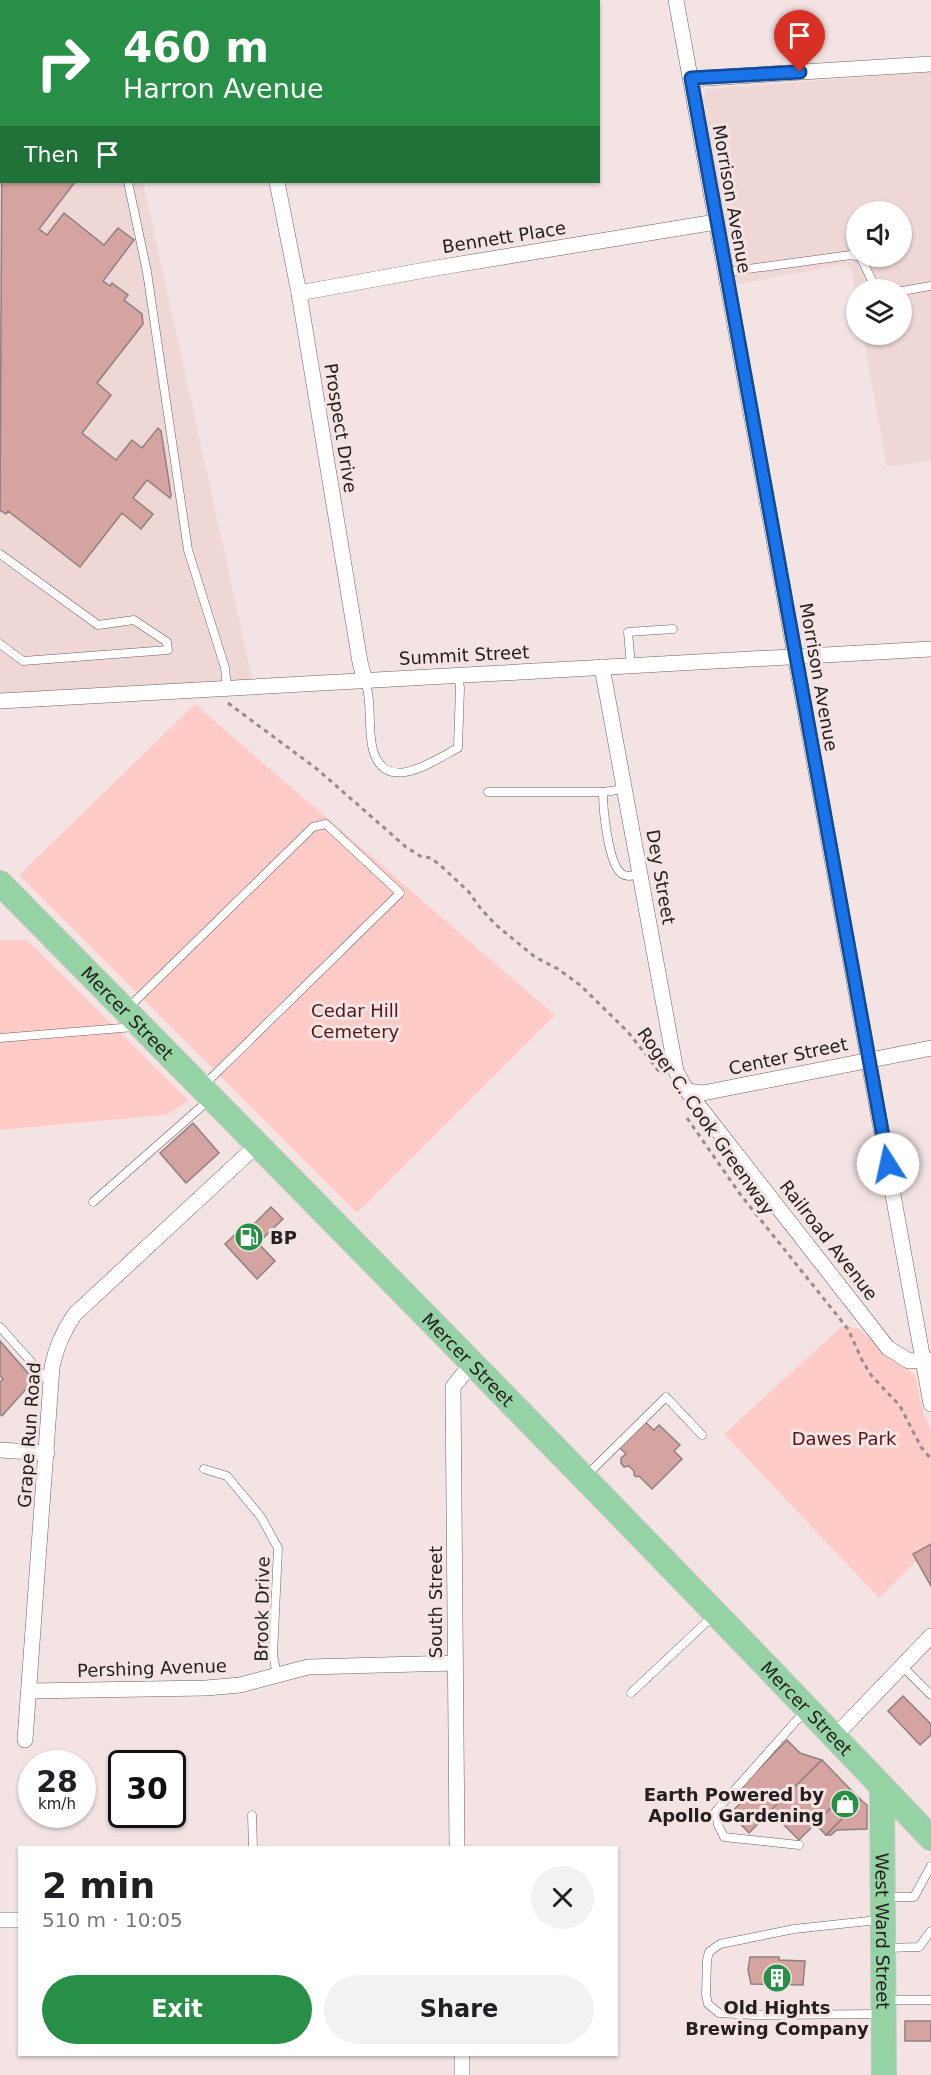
<!DOCTYPE html>
<meta charset="utf-8">
<style>
body{margin:0;font-family:"DejaVu Sans",sans-serif;background:#f2f2f2;color:#202124;height:100vh;display:flex;flex-direction:column;font-size:22px;white-space:nowrap}
*{box-sizing:border-box;margin:0}
p{font-size:20px;color:#757577}
.icon{flex:none;width:33px;height:33px;fill:none;stroke:currentColor;stroke-width:2;stroke-linecap:round;stroke-linejoin:round}
.map{position:relative;flex:1;overflow:hidden}
.sheet{position:absolute;left:18px;top:1846px;width:600px;height:210px;display:flex;flex-direction:column;background:#fff;border-radius:0px;box-shadow:0 2px 4px #0004}
.sheet>*{flex:none}
.guide{position:absolute;left:0px;top:0px;width:600px;height:183px;box-shadow:0 2px 4px #0004;background:#288f46;color:#fff;overflow:hidden}
.fabs{position:absolute;left:846px;top:201px;display:grid;gap:12px}
.fabs a{display:grid;place-items:center;width:66px;height:66px;border-radius:50%;background:#fff;box-shadow:0 2px 4px #0004;font-size:30px}
.speed{position:absolute;left:18px;top:1750px;display:flex;gap:12px;font-size:30px;font-weight:700;text-align:center}
.speed>*{display:grid;place-content:center;width:78px;height:78px;border-radius:50%;background:#fff;box-shadow:0 2px 4px #0004;line-height:1}
.speed small{font-size:15px;font-weight:400}
.speed .limit{border:3px solid #111;border-radius:9px;background:#fff;color:#111}
.pin{position:absolute;display:grid;place-items:center;width:51px;height:51px;color:#fff;margin:-62px -26px;border-radius:50% 50% 50% 0;rotate:-45deg;box-shadow:0 0 6px #0007}
.pin .icon{rotate:45deg}
.me{position:absolute;width:66px;margin:-33px;rotate:350deg;stroke-linejoin:round;filter:drop-shadow(0 0 4px #0008)}
.turn{display:flex;align-items:center;gap:21px;height:126px;padding:0 24px;font-size:27px}
.turn .icon{width:78px;height:78px;stroke-width:2.5}
.turn b{display:block;font-size:42px;line-height:51px}
.then{display:flex;align-items:center;height:57px;padding:0 24px;background:#0003;gap:12px;font-size:22px}
.round{display:grid;place-items:center;flex:none;width:63px;height:63px;border-radius:32px;background:#f2f2f2}
.head{display:flex;align-items:center;justify-content:space-between;height:102px;padding:0 24px}
h1{font-size:36px;font-weight:700;line-height:45px}
.cta{display:flex;gap:12px;margin-top:auto;padding:12px 24px}
.cta a{flex:1;height:69px;border-radius:36px;background:#288f46;color:#fff;font-size:24px;font-weight:700;line-height:69px;text-align:center}
.cta a+a{background:#f2f2f2;color:#202124}
.map>svg:first-child{display:block}
.built{fill:#eed7d5;fill-rule:evenodd}
.green{fill:#ffcbc7}
.building{fill:#d6a4a0;stroke:#8d807f;stroke-width:1.5}
.lines{fill:none;stroke-linecap:round;stroke-linejoin:round}
.lane-casing{stroke:#6c605f;stroke-width:9}
.street-casing{stroke:#6c605f;stroke-width:16}
.primary-casing{stroke:#c6c5c5;stroke-width:26}
.path{stroke:#968c8b;stroke-width:3;stroke-dasharray:4.5 4.5;stroke-linecap:butt}
.lane{stroke:#fff;stroke-width:8}
.street{stroke:#fff;stroke-width:15}
.primary{stroke:#95d3a4;stroke-width:24}
.route-casing{stroke:#114b97;stroke-width:15}
.route{stroke:#1a73e8;stroke-width:10}
.labels{text-anchor:middle;dominant-baseline:central;stroke-width:6;stroke-linejoin:round;paint-order:stroke}
.street-label{font-size:18px;fill:#25201f;stroke:#f3e4e3}
.park-label{font-size:18px;fill:#531717;stroke:#f3e4e3}
.poi-label{font-size:18px;font-weight:bold;fill:#25201f;stroke:#f3e4e3;text-anchor:start}
</style>
<div class="map">
<svg width="931" height="2075" viewBox="0 0 931 2075">
<rect width="100%" height="100%" fill="#f3e4e3"/>
<g class="built">
<path d="M0 0H103V1L2 2V182H143L254 687 0 703Z"/>
<path d="M931 72V460L887 467 863 335 902 334V290H856V296L852 270 844 264 735 285 703 96 707 89ZM856 212H902V256H856Z"/>
</g>
<g class="green">
<path d="M195 704 555 1015 357 1213 19 875Z"/>
<path d="M0 940H27L189 1101 166 1115 0 1130Z"/>
<path d="M842 1326 857 1328 915 1375 923 1412 931 1430V1547L879 1598 724 1434Z"/>
</g>
<g class="building">
<path d="M2 134V182H75L39 229 47 235 64 213 104 245 118 228 134 240 103 281 110 286 112 283 128 295 124 300 142 314 143 324 97 383 111 395 82 433 116 460 132 440 142 448 158 428 161 431 171 495 170 498 147 480 133 498 153 514 141 529 122 513 80 567 8 511 6 514 0 510Z"/>
<path d="M193 1123 219 1153 186 1183 160 1153Z"/>
<path d="M271 1207 283 1219 258 1243 275 1261 257 1279 225 1244 243 1227 247 1231Z"/>
<path d="M0 1341 34 1380 2 1416 0 1414V1382L3 1379 0 1376Z"/>
<path d="M644 1421 654 1430 659 1425 680 1445 674 1451 682 1459 652 1489 639 1476 636 1477 634 1475V1471L629 1466 624 1467 621 1463V1458L626 1454 618 1446Z"/>
<path d="M931 1544V1586L913 1554Z"/>
<path d="M903 1696 931 1724V1735L920 1745 888 1711Z"/>
<path d="M787 1740 800 1753 822 1760 749 1833 730 1813 746 1798 738 1790Z"/>
<path d="M822 1760 850 1789 799 1840 770 1811Z"/>
<path d="M850 1789 861 1800 826 1835 815 1824Z"/>
<path d="M861 1800 867 1805V1829L837 1830 831 1835H826Z"/>
<path d="M750 1957H779V1960L805 1961 803 1985 751 1984 748 1970Z"/>
<rect x="905" y="2021" width="26" height="20"/>
</g>
<g class="lines">
<g class="lane-casing">
<g id="lane">
<path d="M11 0 13 2"/>
<path d="M128 182 147 272 188 550 225 668 227 688"/>
<path d="M859 256C868 267 869 282 880 290"/>
<path d="M726 272 851 255 856 256"/>
<path d="M902 291 931 286"/>
<path d="M0 554 98 625 134 620 167 642 168 650 23 661 0 644"/>
<path d="M631 666 628 632 673 629"/>
<path d="M365 681C373 703 367 727 373 750 386 795 433 761 458 748L460 688 458 675"/>
<path d="M625 789 603 792C603 809 608 864 622 874 628 878 634 875 641 874"/>
<path d="M488 792H603"/>
<path d="M128 1008 313 827 326 824 400 893 204 1085"/>
<path d="M0 1038 134 1027"/>
<path d="M93 1202 210 1099"/>
<path d="M0 1327 51 1384"/>
<path d="M204 1469 227 1476 261 1517 278 1548 273 1655 277 1675"/>
<path d="M587 1475 666 1397 702 1435"/>
<path d="M901 1665 931 1695"/>
<path d="M631 1693 713 1616"/>
<path d="M252 1815 253 1848"/>
<path d="M799 1845 724 1837 718 1825 716 1811 805 1711"/>
<path d="M885 1897H914L931 1866"/>
<path d="M878 1920 794 1929 720 1944 709 1952 707 1960 706 1995 708 2004 719 2013 754 2015 881 2014"/>
<path d="M886 1948 919 1947 931 1931"/>
<path d="M888 2000H931"/>
</g>
</g>
<g class="street-casing">
<g id="street">
<path d="M242 0 243 2"/>
<path d="M676 0 931 1404"/>
<path d="M116 2 124 0"/>
<path d="M691 79 931 64"/>
<path d="M277 182 299 293 360 662 365 681"/>
<path d="M299 293 436 268 716 222"/>
<path d="M602 667 676 1071 687 1091 888 1348 909 1361 931 1360"/>
<path d="M0 701 931 649"/>
<path d="M687 1091 703 1093 931 1048"/>
<path d="M0 1450 47 1453"/>
<path d="M29 1691 206 1688 240 1685 308 1667 455 1663"/>
<path d="M835 1736 931 1636"/>
<path d="M25 1740 52 1367C56 1347 63 1331 75 1314L257 1145"/>
<path d="M457 1848 453 1387 472 1363"/>
<path d="M0 1920H20"/>
<path d="M462 2055V2075"/>
</g>
</g>
<g class="primary-casing">
<g id="primary">
<path id="s1" d="M0 883C312 1200 625 1516 931 1838"/>
<path id="s2" d="M882 1787 884 2075"/>
</g>
</g>
<g class="path">
<path d="M228 703 317 769 406 847 420 856 431 858 441 866 468 891 481 909 496 925 535 957 558 969 580 985 628 1032 661 1074"/>
<path d="M687 1118 740 1194 848 1329 862 1360 871 1375 900 1406 921 1447 931 1459"/>
</g>
<use href="#lane" class="lane"/>
<use href="#street" class="street"/>
<use href="#primary" class="primary"/>
</g>
<g class="lines">
<g class="route-casing">
<path id="route" d="M800 72 691 78 888 1164"/>
</g>
<use href="#route" class="route"/>
</g>
<defs>
<g id="fuel-disc" transform="scale(1.5)"><circle r="9.5" fill="#288f46" stroke="#f3e4e3"/><path d="M-5.5-6h7V0h2V4h1.3V-2.5L3-4.5l.8-.8L6-3V5H2.5V1h-1V6h-7ZM-4.2-4.7v3.2H.2V-4.7Z" fill="#fff"/></g>
<g id="shop-disc" transform="scale(1.5)"><circle r="9.5" fill="#288f46" stroke="#f3e4e3"/><path d="M-5-2.5h2.3a2.7 3.5 0 0 1 5.4 0H5L5.5 6h-11ZM-1.5-2.5h3a1.5 2.3 0 0 0-3 0Z" fill="#fff"/></g>
<g id="building-disc" transform="scale(1.5)"><circle r="9.5" fill="#288f46" stroke="#f3e4e3"/><path d="M-4-6H4V6H1V3H-1V6H-4ZM-2.5-4.3h1.7v1.8h-1.7ZM.8-4.3h1.7v1.8H.8ZM-2.5-1h1.7V.8h-1.7ZM.8-1h1.7V.8H.8Z" fill="#fff"/></g>
</defs>
<g fill-rule="evenodd">
<use href="#fuel-disc" x="249" y="1237"/>
<use href="#shop-disc" x="845" y="1804"/>
<use href="#building-disc" x="777" y="1978"/>
</g>
<g class="labels">
<g class="street-label">
<text transform="translate(732 199) rotate(80)">Morrison Avenue</text>
<text transform="translate(504 237) rotate(-9)">Bennett Place</text>
<text transform="translate(341 428) rotate(81)">Prospect Drive</text>
<text transform="translate(464 655) rotate(-3)">Summit Street</text>
<text transform="translate(819 677) rotate(80)">Morrison Avenue</text>
<text transform="translate(661 877) rotate(80)">Dey Street</text>
<text stroke="none"><textPath href="#s1" startOffset="182">Mercer Street</textPath></text>
<text transform="translate(788 1056) rotate(-12)">Center Street</text>
<text transform="translate(706 1121) rotate(55)">Roger C. Cook Greenway</text>
<text transform="translate(829 1240) rotate(52)">Railroad Avenue</text>
<text stroke="none"><textPath href="#s1" startOffset="668">Mercer Street</textPath></text>
<text transform="translate(29 1435) rotate(-86)">Grape Run Road</text>
<text transform="translate(435 1602) rotate(-90)">South Street</text>
<text transform="translate(262 1609) rotate(-89)">Brook Drive</text>
<text transform="translate(152 1668) rotate(-2)">Pershing Avenue</text>
<text stroke="none"><textPath href="#s1" startOffset="1154">Mercer Street</textPath></text>
<text stroke="none"><textPath href="#s2" startOffset="144">West Ward Street</textPath></text>
</g>
<g class="park-label">
<text x="355" y="1010">Cedar Hill<tspan x="355" dy="21">Cemetery</tspan></text>
<text x="844" y="1438">Dawes Park</text>
</g>
<g class="poi-label">
<text x="270" y="1237">BP</text>
<text x="824" y="1794" text-anchor="end">Earth Powered by<tspan x="824" dy="21">Apollo Gardening</tspan></text>
<text x="777" y="2007" text-anchor="middle">Old Hights<tspan x="777" dy="21">Brewing Company</tspan></text>
</g>
</g>
</svg>
<div class="fabs">
<a><svg class="icon" aria-label="sound" viewBox="0 0 24 24"><path d="M4 9h4l5-4v14l-5-4H4zM17 9q2 3 0 6"/></svg></a>
<a><svg class="icon" aria-label="layers" viewBox="0 0 24 24"><path d="M12 4l9 5-9 5-9-5zM3 14l9 5 9-5"/></svg></a>
</div>
<div class="speed"><div>28<small>km/h</small></div><div class="limit">30</div></div>
<div class="pin" style="left:800px;top:72px;background:#d93025"><svg class="icon" aria-label="arrive" viewBox="0 0 24 24"><path d="M6 21V4h12l-3 4 3 4H6"/></svg></div>
<svg class="me" style="left:888px;top:1164px" viewBox="-20 -20 40 40"><circle r="19" fill="#fff"/><path d="M0-13L10 11 0 6-10 11z" fill="#1a73e8"/></svg>
<div class="guide">
<div class="turn"><svg class="icon" aria-label="right" viewBox="0 0 24 24"><path d="M7 20v-9h11M14 6l5 5-5 5"/></svg><div><b>460 m</b>Harron Avenue</div></div>
<div class="then">Then<svg class="icon" aria-label="arrive" viewBox="0 0 24 24"><path d="M6 21V4h12l-3 4 3 4H6"/></svg></div>
</div>
<section class="sheet">
<div class="head"><div><h1>2 min</h1><p>510 m · 10:05</p></div><a class="round"><svg class="icon" aria-label="close" viewBox="0 0 24 24"><path d="M6 6l12 12M18 6L6 18"/></svg></a></div>
<div class="cta"><a>Exit</a><a>Share</a></div>
</section>
</div>
